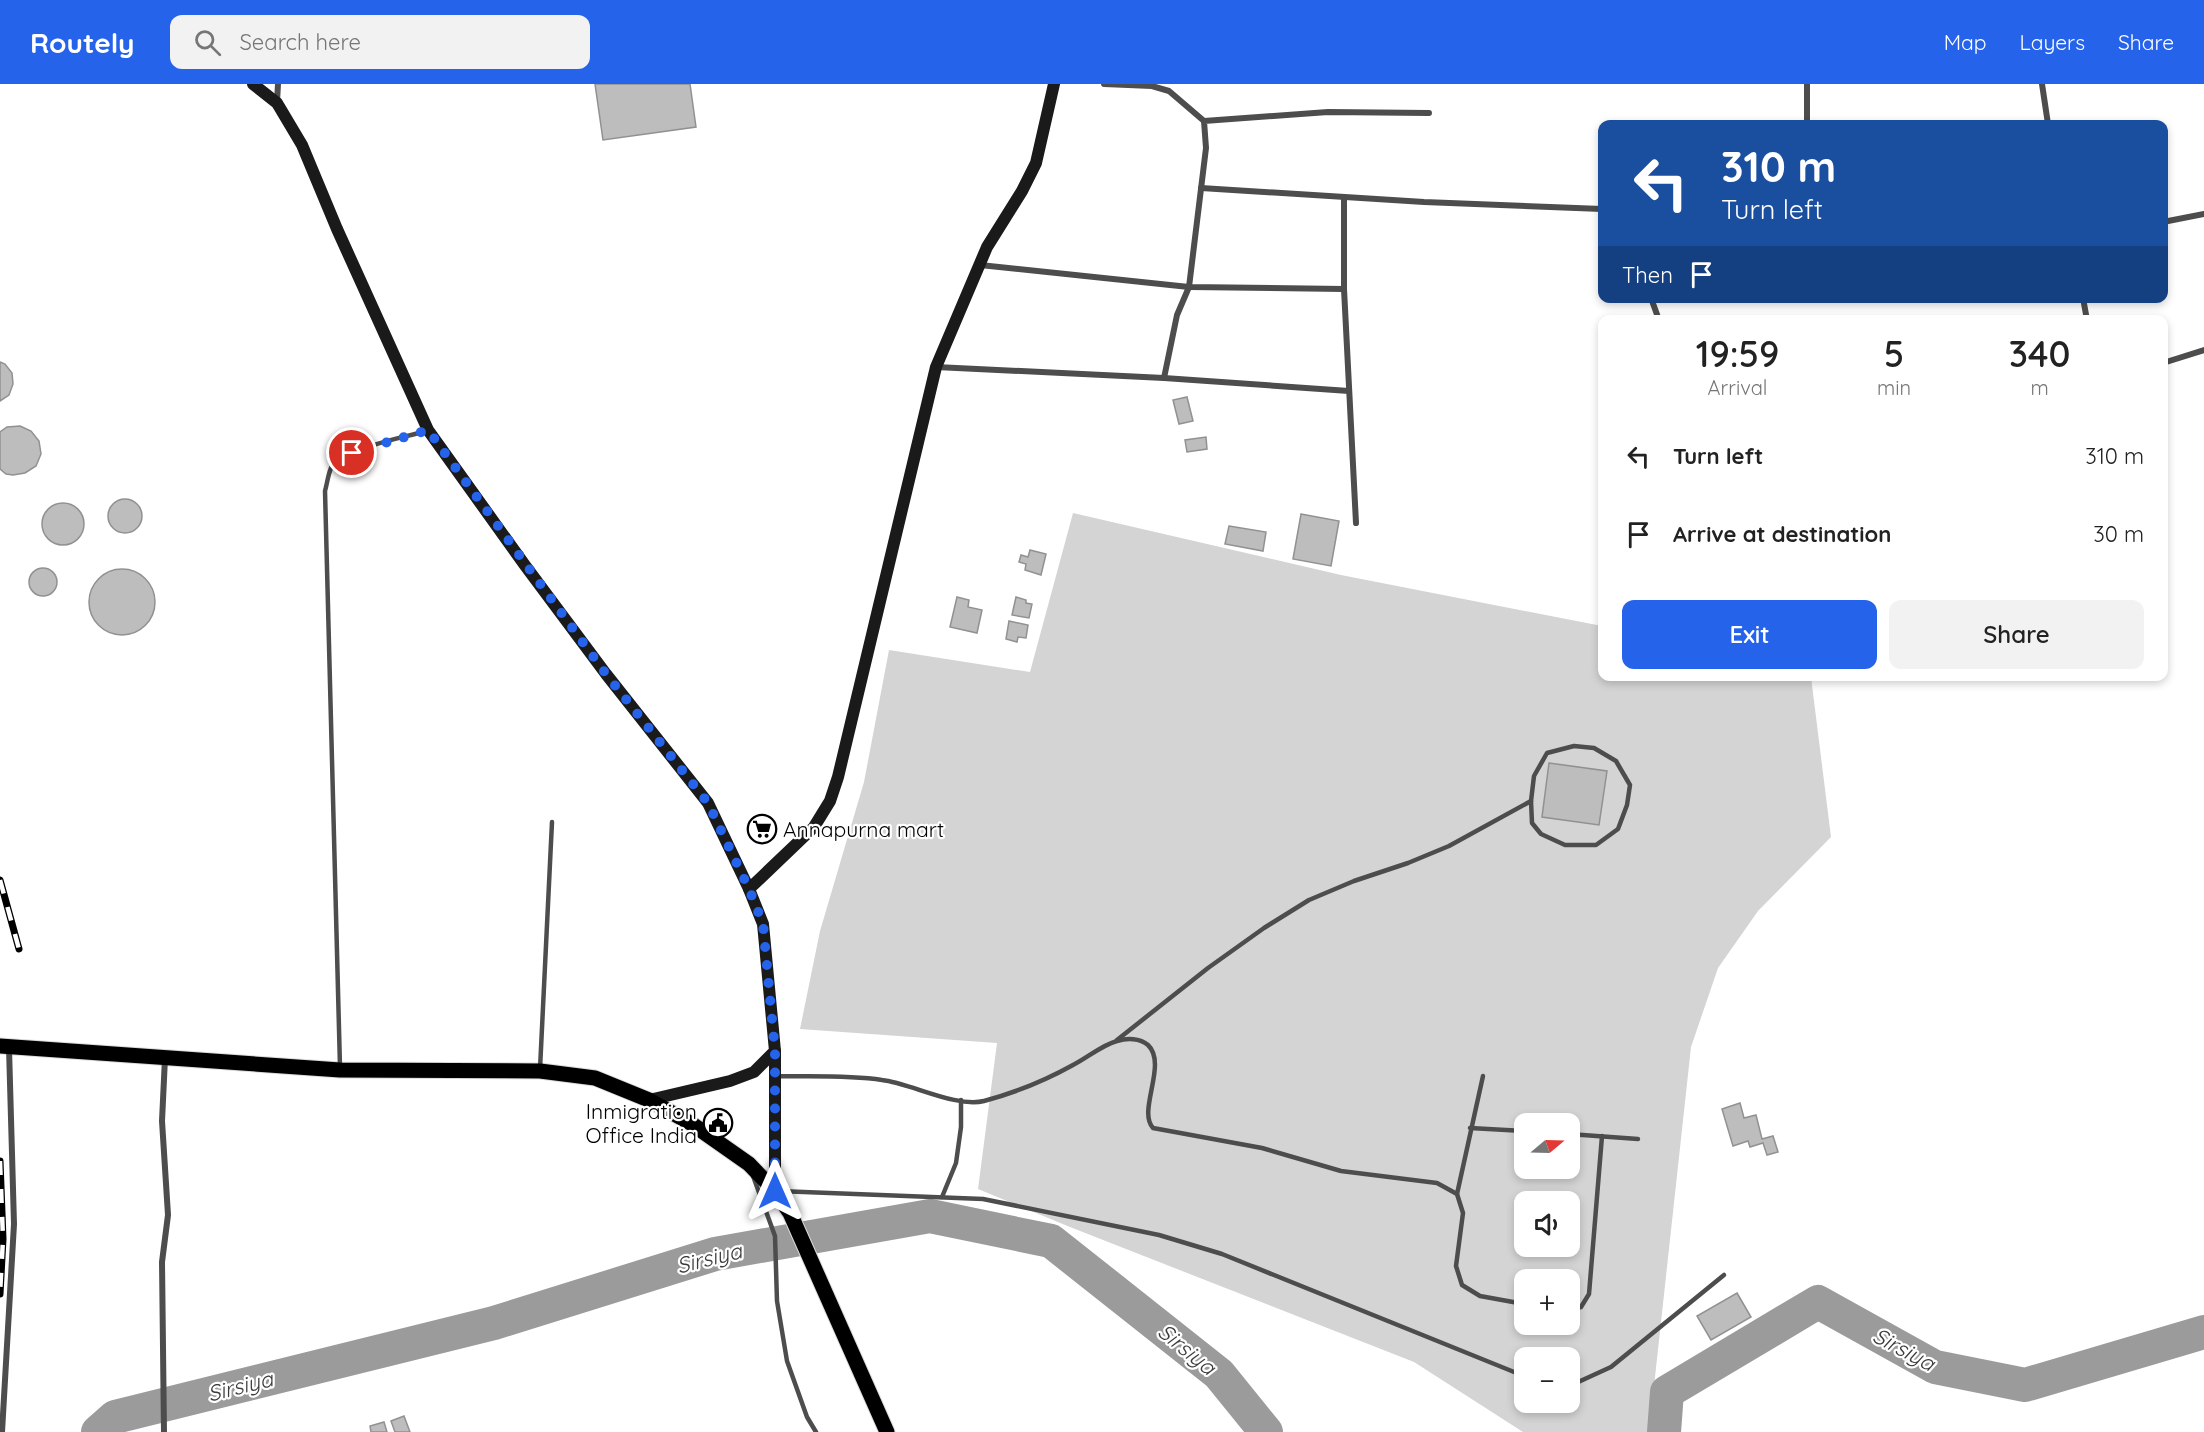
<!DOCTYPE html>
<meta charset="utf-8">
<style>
body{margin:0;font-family:Quicksand,sans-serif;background:#f2f2f2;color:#222;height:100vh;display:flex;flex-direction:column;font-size:22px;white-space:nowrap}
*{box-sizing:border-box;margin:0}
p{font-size:20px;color:#767676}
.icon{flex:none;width:33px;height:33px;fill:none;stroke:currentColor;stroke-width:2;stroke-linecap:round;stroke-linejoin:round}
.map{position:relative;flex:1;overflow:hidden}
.details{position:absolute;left:1598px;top:231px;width:570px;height:366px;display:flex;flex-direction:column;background:#fff;border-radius:12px;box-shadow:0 3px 9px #0003}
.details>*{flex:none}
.banner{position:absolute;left:1598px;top:36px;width:570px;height:183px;border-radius:12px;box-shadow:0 3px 9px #0003;background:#1a4fa0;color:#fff;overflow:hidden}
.needle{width:39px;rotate:71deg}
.buttons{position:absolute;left:1514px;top:1029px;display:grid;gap:12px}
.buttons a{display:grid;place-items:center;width:66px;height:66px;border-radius:12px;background:#fff;box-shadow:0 3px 9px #0003;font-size:30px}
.pin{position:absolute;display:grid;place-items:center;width:51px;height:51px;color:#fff;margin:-26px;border:3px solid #fff;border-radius:50%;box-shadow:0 2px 6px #0007}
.me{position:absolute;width:66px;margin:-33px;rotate:0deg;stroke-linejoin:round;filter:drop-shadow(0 0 4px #0008)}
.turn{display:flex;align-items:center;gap:21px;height:126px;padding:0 24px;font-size:27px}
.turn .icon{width:78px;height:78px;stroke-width:2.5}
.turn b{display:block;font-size:42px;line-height:51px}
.then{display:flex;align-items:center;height:57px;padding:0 24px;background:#0003;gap:12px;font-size:22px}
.eta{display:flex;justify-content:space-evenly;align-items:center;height:102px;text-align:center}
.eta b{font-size:36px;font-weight:600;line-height:42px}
.button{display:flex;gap:12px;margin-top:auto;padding:12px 24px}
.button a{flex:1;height:69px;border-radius:12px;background:#2563eb;color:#fff;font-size:24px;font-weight:600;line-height:69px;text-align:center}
.button a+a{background:#f2f2f2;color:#222}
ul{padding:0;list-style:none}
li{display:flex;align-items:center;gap:18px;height:78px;padding:0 24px}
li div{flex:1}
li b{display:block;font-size:22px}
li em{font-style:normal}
header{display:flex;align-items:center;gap:36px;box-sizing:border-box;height:84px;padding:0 30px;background:#2563eb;color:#fff}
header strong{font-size:28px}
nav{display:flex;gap:33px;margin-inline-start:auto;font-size:21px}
.search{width:420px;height:54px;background:#f2f2f2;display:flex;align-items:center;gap:15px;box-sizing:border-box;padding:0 21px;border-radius:12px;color:#767676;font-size:22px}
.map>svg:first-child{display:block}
.green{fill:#d4d4d4;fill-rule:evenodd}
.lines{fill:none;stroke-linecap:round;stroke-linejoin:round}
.river{stroke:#9b9b9b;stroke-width:34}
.building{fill:#bdbdbd;stroke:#919191;stroke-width:1.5}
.primary-casing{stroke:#dbdbdb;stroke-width:17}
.lane{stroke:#4d4d4d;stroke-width:4.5}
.street{stroke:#4d4d4d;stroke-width:6}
.secondary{stroke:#1a1a1a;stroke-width:12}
.primary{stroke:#000;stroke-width:15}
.rail-casing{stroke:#000;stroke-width:7}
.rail{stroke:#fff;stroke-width:4.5;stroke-dasharray:14;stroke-linecap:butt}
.route{stroke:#2563eb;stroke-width:10;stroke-dasharray:0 18}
.labels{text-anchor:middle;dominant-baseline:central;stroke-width:4.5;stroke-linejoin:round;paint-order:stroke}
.poi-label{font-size:21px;fill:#000;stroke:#fff;text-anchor:start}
.water-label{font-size:22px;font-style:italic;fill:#3c3c3c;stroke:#fff}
</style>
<header>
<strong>Routely</strong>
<div class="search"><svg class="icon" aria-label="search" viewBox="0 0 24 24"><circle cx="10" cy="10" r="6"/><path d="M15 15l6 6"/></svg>Search here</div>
<nav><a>Map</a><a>Layers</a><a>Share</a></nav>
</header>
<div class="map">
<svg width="2204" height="1348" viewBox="0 0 2204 1348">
<rect width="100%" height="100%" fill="#fff"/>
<path class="green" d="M1073 429 1341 491 1602 542V592L1811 593 1831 753 1758 827 1718 884 1691 963 1649 1348H1523L1414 1278 1070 1143 978 1105 997 959 800 945 820 847 864 698 889 566 1030 588ZM1524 1040H1569V1084H1524ZM1524 1118H1569V1162H1524ZM1524 1196H1569V1240H1524ZM1524 1274H1569V1318H1524Z"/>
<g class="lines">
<g class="river">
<path d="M98 1348 115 1333 494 1239 715 1170 930 1132 1051 1157 1219 1290 1266 1348"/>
<path d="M1664 1348 1667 1308 1818 1218 1935 1283 2025 1301 2204 1248"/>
</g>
</g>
<g class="building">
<path d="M595 0H690L696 43 603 56Z"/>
<path d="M0 278 5 280 12 289 13 300 9 311 0 317Z"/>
<path d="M1187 313 1193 337 1179 340 1173 316Z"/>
<path d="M20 342 31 347 39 357 41 370 36 382 25 389 13 391 6 390 0 385V348L7 343Z"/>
<path d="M1206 353 1207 365 1187 368 1185 356Z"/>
<circle cx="125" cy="432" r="17"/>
<circle cx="63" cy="440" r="21"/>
<path d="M1301 430 1339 437 1331 482 1293 475Z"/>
<path d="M1229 442 1266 448 1263 467 1225 460Z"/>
<path d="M1030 466 1046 470 1041 491 1025 486 1026 480 1019 478 1021 471 1028 473Z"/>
<circle cx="43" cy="498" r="14"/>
<circle cx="122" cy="518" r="33"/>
<path d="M957 513 969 516 968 523 982 526 977 549 950 543Z"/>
<path d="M1016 513 1026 516V519L1032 520 1029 534 1012 531Z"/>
<path d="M1009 537 1028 541 1026 554 1018 553 1017 558 1006 555Z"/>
<path d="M1549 679 1607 687 1599 741 1542 733Z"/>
<path d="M1740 1019 1744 1034 1756 1031 1762 1055 1773 1052 1778 1068 1767 1071 1763 1059 1750 1063 1748 1057 1733 1062 1722 1025Z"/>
<path d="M1737 1209 1751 1233 1711 1256 1697 1232Z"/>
<path d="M404 1332 410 1348H395L391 1337Z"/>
<path d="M384 1338 387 1348H371L370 1342Z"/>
</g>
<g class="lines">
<g class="primary-casing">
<path id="primary" d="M0 962 340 986 540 987 595 994 649 1016 692 1040 749 1080 775 1107 790 1129 887 1348"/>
</g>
<g class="lane">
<path d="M1574 662 1594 664 1616 677 1630 701 1627 721 1618 745 1596 761H1565L1541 750 1532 739 1531 717 1534 692 1547 669Z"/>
<path d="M1117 956 1208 884 1264 844 1309 816 1354 797 1408 779 1449 762 1531 717"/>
<path d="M340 983 325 407C327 400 328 391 331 384 343 364 403 354 426 347"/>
<path d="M540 985 552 738"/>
<path d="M776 992C811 993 847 991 882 996 910 999 956 1024 984 1017 1014 1009 1046 996 1073 981 1087 974 1102 961 1117 957 1127 954 1140 954 1148 961 1168 980 1137 1027 1153 1044L1262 1064 1341 1087 1437 1099 1457 1110 1463 1129 1456 1182 1462 1201 1480 1212 1524 1220"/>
<path d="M1470 1044 1524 1047"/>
<path d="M1569 1050 1638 1055"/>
<path d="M753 1092 775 1152 777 1217 787 1277 807 1333 816 1348"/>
<path d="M778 1107 983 1115 1159 1151 1222 1170 1524 1292"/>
<path d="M1457 1110 1483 992"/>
<path d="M942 1113 956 1079 961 1043V1016"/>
<path d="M1569 1226 1581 1223 1589 1210 1602 1052"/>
<path d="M1569 1299H1576L1611 1283 1724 1191"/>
</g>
<g class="street">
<path d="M1104 0 1152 2 1169 7 1204 37"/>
<path d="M1807 0V40"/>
<path d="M2042 0 2048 40"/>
<path d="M277 18 278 0"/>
<path d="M1201 104 1424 118 1602 125"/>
<path d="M2163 138 2204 130"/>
<path d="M980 181 1189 203 1344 205 1356 439"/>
<path d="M1344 205V114"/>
<path d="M1651 214 1659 236"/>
<path d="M2083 214 2087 236"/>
<path d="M2163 279 2204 266"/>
<path d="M936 283 1164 294 1349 307"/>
<path d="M1164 294 1177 231 1189 203 1206 64 1204 37 1328 28 1429 29"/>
<path d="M2 1348 14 1140 9 964"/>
<path d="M164 1348 162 1178 168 1131 162 1037 165 974"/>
</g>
<g class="secondary">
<path d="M253 0 277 19 302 61 337 145 428 346 524 480 606 590 708 719 749 805 763 840 775 967 754 988 730 997 649 1016"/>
<path d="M749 805 814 743 830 717 838 693 936 283 987 163 1022 107 1036 79 1054 0"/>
<path d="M775 1107V967"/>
</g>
<use href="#primary" class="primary"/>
<g class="rail-casing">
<g id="rail">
<path d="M0 796 19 865"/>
<path d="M0 1077 3 1155 0 1210"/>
</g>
</g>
<use href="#rail" class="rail"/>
</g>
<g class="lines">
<path class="route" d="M352 369 428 346 606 590 708 719 749 805 763 840 775 967V1107"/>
</g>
<defs>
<g id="supermarket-ring" transform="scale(1.5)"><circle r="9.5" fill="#fff" stroke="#000" stroke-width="1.5"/><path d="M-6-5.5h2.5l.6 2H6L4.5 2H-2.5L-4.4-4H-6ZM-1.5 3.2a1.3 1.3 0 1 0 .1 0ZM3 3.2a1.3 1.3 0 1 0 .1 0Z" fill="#000"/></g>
<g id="civic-ring" transform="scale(1.5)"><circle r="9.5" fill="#fff" stroke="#000" stroke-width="1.5"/><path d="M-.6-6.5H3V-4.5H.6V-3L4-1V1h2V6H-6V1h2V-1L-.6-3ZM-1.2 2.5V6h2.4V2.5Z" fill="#000"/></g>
</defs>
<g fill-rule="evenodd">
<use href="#supermarket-ring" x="762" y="745"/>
<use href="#civic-ring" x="718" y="1039"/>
</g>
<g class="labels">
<g class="poi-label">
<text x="783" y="745">Annapurna mart</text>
<text x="697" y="1027" text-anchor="end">Inmigration<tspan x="697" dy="24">Office India</tspan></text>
</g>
<g class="water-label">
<text transform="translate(709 1174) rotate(-14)">Sirsiya</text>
<text transform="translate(1187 1265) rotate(39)">Sirsiya</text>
<text transform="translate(1904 1265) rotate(28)">Sirsiya</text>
<text transform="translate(240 1302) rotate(-14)">Sirsiya</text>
</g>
</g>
</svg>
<div class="buttons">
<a><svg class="needle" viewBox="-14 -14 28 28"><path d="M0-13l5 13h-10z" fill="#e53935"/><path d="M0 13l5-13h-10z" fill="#767676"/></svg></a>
<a><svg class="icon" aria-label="sound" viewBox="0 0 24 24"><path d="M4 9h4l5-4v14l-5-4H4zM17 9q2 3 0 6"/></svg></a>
<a>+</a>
<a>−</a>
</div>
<div class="pin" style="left:352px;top:369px;background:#d93025"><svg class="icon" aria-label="arrive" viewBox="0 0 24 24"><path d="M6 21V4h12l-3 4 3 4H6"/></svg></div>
<svg class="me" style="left:775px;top:1107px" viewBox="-20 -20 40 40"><path d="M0-17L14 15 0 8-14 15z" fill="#2563eb" stroke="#fff" stroke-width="4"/></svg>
<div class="banner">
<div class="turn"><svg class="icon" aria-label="left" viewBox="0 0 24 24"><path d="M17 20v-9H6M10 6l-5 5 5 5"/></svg><div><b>310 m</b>Turn left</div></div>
<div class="then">Then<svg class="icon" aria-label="arrive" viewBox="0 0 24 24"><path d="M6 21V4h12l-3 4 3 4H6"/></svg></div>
</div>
<section class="details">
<div class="eta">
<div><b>19:59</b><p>Arrival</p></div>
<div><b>5</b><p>min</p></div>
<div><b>340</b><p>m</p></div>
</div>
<ul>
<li><svg class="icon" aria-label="left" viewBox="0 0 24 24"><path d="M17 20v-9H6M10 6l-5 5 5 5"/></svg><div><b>Turn left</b></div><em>310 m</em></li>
<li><svg class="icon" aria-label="arrive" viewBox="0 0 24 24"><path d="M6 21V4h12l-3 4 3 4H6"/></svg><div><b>Arrive at destination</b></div><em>30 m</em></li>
</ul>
<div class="button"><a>Exit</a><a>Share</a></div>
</section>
</div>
